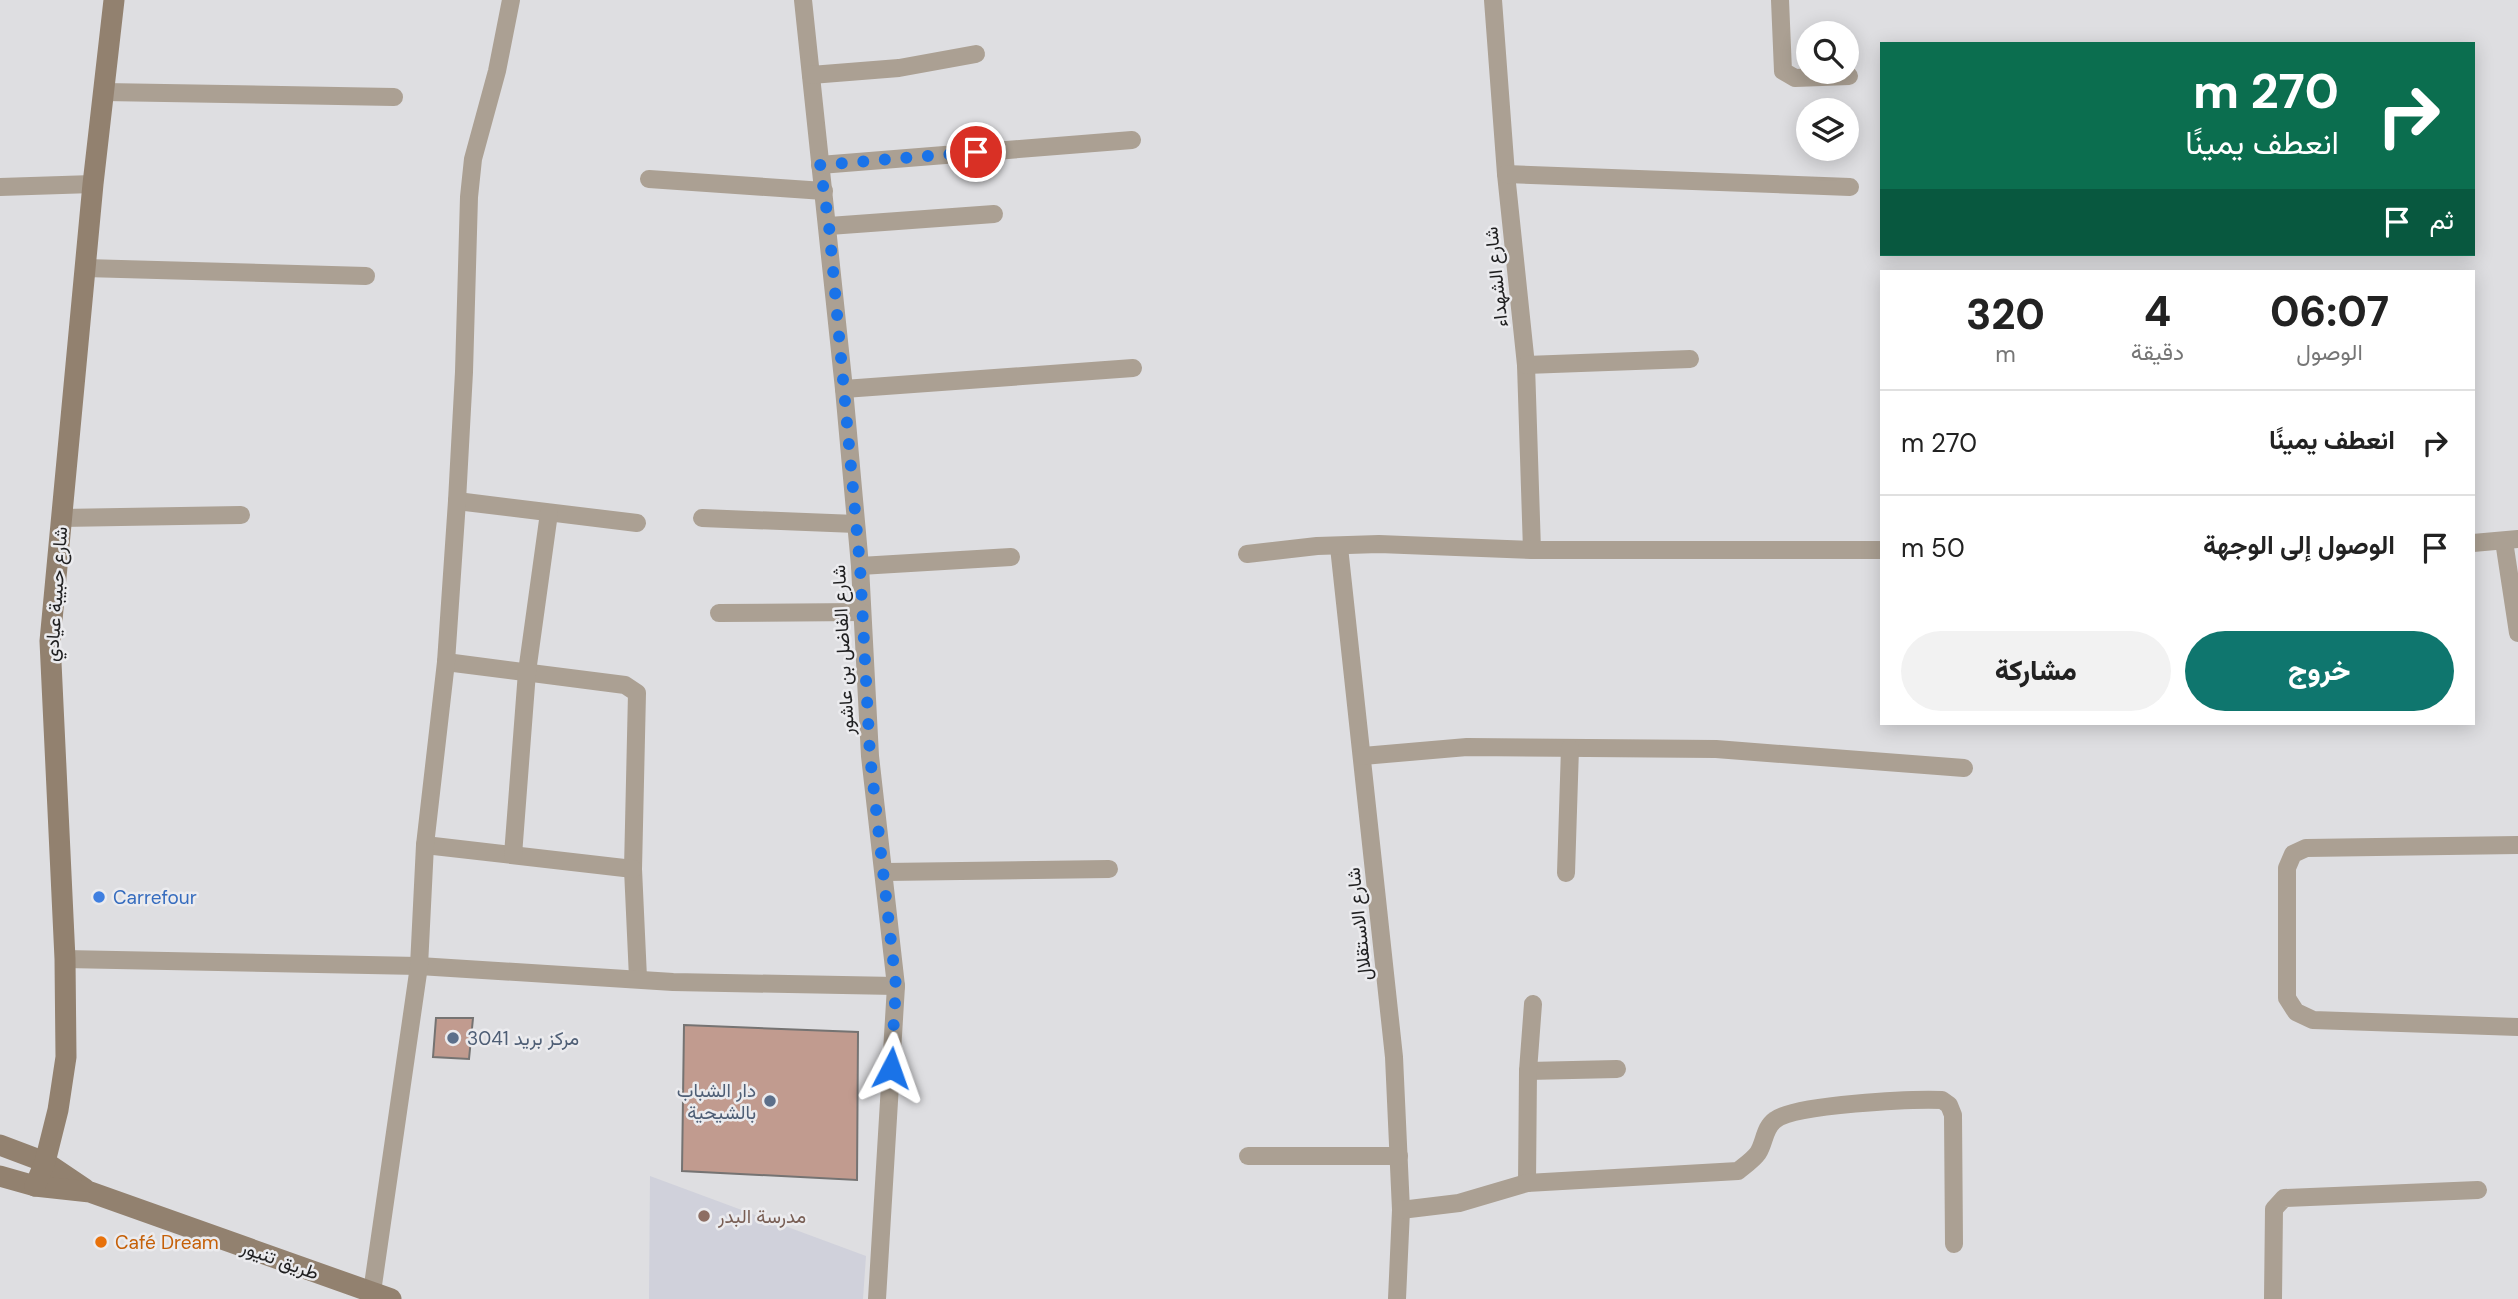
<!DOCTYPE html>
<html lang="ar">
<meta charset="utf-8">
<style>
body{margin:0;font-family:"DM Sans",Vazirmatn,sans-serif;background:#f2f2f2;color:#222;direction:rtl;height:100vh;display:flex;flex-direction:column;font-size:26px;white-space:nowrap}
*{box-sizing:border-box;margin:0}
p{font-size:23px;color:#767676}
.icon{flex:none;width:38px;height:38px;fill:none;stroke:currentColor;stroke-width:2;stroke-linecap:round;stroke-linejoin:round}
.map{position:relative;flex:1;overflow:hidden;direction:ltr}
.panel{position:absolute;left:1880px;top:270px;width:595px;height:455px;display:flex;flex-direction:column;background:#fff;border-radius:0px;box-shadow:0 4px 18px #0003;direction:rtl}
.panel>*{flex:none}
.guide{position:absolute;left:1880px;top:42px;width:595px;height:214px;border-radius:0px;box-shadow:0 4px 18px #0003;direction:rtl;background:#0b6e4f;color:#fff;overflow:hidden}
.buttons{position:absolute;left:1796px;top:21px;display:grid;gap:14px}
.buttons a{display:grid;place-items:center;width:63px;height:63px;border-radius:50%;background:#fff;box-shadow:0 4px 18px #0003;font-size:35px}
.pin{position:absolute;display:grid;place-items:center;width:60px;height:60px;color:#fff;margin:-30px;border:4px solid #fff;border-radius:50%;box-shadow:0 2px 7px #0007}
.me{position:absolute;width:77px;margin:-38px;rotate:4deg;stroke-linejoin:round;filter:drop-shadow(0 0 5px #0008)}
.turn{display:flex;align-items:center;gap:24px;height:147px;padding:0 21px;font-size:32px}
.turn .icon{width:91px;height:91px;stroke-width:2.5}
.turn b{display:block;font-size:49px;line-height:60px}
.then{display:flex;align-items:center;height:66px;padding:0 21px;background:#0003;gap:14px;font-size:26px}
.eta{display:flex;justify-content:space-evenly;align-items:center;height:119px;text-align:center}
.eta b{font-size:42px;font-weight:800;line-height:49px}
.action{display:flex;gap:14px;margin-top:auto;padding:14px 21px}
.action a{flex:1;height:80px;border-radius:42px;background:#0f766e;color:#fff;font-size:28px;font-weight:800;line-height:80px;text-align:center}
.action a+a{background:#f2f2f2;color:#222}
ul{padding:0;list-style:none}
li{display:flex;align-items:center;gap:21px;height:105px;padding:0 21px;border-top:2px solid #e0e0e0}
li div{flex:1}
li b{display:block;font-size:26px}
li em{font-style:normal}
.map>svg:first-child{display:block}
.built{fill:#d0d1db}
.building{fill:#c19b8f;stroke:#757372;stroke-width:2}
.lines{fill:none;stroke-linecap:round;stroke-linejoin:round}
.street{stroke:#aba093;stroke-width:18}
.secondary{stroke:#92816f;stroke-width:21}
.route{stroke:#1a73e8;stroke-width:12;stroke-dasharray:0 21.6}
.shop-dot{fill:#3f7fe0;stroke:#ebebee;stroke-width:2.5}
.service-dot{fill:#5c6f8a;stroke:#ebebee;stroke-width:2.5}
.education-dot{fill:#8d6e63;stroke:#ebebee;stroke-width:2.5}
.food-dot{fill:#e8710a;stroke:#ebebee;stroke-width:2.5}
.labels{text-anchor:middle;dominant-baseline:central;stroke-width:5;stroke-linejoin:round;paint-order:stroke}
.street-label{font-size:19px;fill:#1f1f20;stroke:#ebebee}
.shop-label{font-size:19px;fill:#366cbe;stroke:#ebebee;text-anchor:start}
.service-label{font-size:19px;fill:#4e5e75;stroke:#ebebee;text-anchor:start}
.education-label{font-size:19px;fill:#785e54;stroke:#ebebee;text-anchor:start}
.food-label{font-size:19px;fill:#c56008;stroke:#ebebee;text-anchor:start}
</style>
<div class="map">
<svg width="2518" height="1299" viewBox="0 0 2518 1299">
<rect width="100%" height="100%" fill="#dedee1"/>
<path class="built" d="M650 1176 866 1256 863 1299H649Z"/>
<g class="building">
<path d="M436 1018H473L469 1059 433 1057Z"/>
<path d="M684 1025 858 1032 857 1180 682 1171Z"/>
</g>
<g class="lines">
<g class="street">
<path d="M803 0 844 389 860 566 870 756 896 986 877 1299"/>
<path d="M1493 0 1506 174 1526 365 1532 550"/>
<path d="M1780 0 1783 71 1795 78 1849 76"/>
<path d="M811 75 899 68 976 54"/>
<path d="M104 92 394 97"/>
<path d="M820 165 1132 140"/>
<path d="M1506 174 1850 187"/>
<path d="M649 179 824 191"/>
<path d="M0 187 93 184"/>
<path d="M829 226 994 214"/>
<path d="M85 268 366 276"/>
<path d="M1526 365 1690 359"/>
<path d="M844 389 1133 368"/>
<path d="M457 501 637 523"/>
<path d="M61 518 241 515"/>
<path d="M702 518 856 524"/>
<path d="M2504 541 2518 633"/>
<path d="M2473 543 2518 539"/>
<path d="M1339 547 1394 1057 1401 1210 1397 1299"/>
<path d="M1247 554 1317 546 1379 544 1532 550H1881"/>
<path d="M860 566 1011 557"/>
<path d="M719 613 862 612"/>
<path d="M446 662 625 685 637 693 633 869 638 978"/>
<path d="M1363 756 1467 747 1716 749 1964 768"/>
<path d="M425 845 633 869"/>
<path d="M2518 845 2306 848 2293 854 2287 868V998L2296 1012 2313 1020 2518 1027"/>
<path d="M513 855 527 672 549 513"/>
<path d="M885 872 1109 869"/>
<path d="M1566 873 1570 748"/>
<path d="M65 959 419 966 673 982 896 986"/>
<path d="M1528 1071 1617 1069"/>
<path d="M1248 1156H1399"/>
<path d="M1527 1183 1528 1071 1533 1004"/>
<path d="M1401 1210 1459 1203 1527 1183 1738 1171C1744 1166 1753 1160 1758 1153 1765 1142 1764 1128 1775 1120 1795 1104 1913 1099 1942 1100L1949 1105 1953 1115 1954 1244"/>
<path d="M372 1292 419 966 425 845 446 662 457 501 464 372 469 197 473 159 497 71 511 0"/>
<path d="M2273 1299 2274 1209 2284 1198 2478 1190"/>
</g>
<g class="secondary">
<path d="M0 1145 45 1162 85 1189"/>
<path d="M0 1176 35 1186 90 1192 391 1299"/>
<path d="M35 1186 45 1162 58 1110 66 1057 65 959 50 641 93 184 114 0"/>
</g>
</g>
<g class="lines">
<path class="route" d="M891 1068 896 986 870 756 860 566 829 226 820 165 976 152"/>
</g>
<circle class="shop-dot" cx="99" cy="897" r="7"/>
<g class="service-dot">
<circle cx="453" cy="1038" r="7"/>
<circle cx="770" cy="1101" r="7"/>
</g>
<circle class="education-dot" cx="704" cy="1216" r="7"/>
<circle class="food-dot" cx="101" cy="1242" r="7"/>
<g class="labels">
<g class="street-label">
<text transform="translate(1496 277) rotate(-96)">شارع الشهداء</text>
<text transform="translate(56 594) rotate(-86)">شارع حبيبة عيادي</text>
<text transform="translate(843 650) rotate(-93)">شارع الفاضل بن عاشور</text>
<text transform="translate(1359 924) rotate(-96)">شارع الاستقلال</text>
<text transform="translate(280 1260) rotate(20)">طريق تنيور</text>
</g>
<g class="shop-label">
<text x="113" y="897">Carrefour</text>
</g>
<g class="service-label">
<text x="467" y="1038">مركز بريد 3041</text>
<text x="756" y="1090" text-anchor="end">دار الشباب<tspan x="756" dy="22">بالشيحية</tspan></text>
</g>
<g class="education-label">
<text x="718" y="1216">مدرسة البدر</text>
</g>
<g class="food-label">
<text x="115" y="1242">Café Dream</text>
</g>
</g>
</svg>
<div class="buttons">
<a><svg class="icon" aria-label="search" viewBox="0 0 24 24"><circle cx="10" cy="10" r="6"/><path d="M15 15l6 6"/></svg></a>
<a><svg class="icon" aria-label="layers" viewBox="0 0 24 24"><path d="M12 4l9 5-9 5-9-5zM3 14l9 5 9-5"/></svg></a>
</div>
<div class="pin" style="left:976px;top:152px;background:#d93025"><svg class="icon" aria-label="arrive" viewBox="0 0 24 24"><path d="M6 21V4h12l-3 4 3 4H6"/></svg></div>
<svg class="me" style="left:891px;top:1068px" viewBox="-20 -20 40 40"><path d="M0-17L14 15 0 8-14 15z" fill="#1a73e8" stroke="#fff" stroke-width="4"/></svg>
<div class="guide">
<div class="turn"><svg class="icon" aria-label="right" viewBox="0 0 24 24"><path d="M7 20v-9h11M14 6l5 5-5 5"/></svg><div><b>270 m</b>انعطف يمينًا</div></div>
<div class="then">ثم<svg class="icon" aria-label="arrive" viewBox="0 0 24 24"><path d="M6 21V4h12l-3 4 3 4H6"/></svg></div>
</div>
<section class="panel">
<div class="eta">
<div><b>06:07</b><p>الوصول</p></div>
<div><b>4</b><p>دقيقة</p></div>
<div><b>320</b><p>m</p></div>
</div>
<ul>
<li><svg class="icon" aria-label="right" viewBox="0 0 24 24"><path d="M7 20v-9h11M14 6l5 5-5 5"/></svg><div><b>انعطف يمينًا</b></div><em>270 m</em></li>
<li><svg class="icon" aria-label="arrive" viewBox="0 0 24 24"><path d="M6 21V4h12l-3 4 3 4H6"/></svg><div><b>الوصول إلى الوجهة</b></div><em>50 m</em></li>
</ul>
<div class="action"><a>خروج</a><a>مشاركة</a></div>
</section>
</div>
